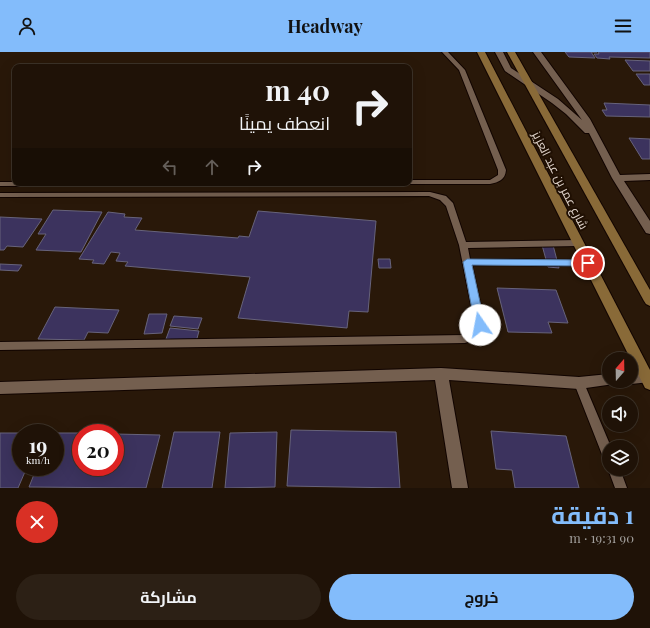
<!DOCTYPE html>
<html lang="ar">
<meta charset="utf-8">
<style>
body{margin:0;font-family:"Playfair Display",Cairo,serif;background:#2c2015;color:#f1f3f6;direction:rtl;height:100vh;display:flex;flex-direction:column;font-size:15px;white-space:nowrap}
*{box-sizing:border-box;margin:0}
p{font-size:13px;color:#a19e9b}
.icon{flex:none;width:22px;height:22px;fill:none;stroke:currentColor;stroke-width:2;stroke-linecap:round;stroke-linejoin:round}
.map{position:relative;height:436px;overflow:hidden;direction:ltr}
.sheet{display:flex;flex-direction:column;background:#1f1207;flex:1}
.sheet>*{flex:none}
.top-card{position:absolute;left:12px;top:12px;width:400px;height:122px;border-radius:8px;box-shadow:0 4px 16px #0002,0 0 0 1px #3c3228;direction:rtl;background:#1f1207;color:#f1f3f6;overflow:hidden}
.needle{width:26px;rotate:20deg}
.tools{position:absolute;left:602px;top:300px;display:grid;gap:8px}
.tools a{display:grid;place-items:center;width:36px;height:36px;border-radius:50%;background:#1f1207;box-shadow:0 4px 16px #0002,0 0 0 1px #3c3228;font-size:20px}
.speed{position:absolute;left:12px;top:372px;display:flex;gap:8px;font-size:20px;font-weight:700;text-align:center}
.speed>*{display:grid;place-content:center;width:52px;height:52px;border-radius:50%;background:#1f1207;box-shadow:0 4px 16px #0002,0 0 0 1px #3c3228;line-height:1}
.speed small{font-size:10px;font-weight:400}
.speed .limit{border:6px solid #d22;background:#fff;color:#111}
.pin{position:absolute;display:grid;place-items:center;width:34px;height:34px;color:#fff;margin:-17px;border:2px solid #fff;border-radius:50%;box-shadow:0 1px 4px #0007}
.me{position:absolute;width:44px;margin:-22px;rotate:348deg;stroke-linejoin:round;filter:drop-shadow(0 0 3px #0008)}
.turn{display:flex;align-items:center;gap:14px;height:84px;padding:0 16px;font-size:18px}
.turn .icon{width:52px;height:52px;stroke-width:2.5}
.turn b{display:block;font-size:28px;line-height:34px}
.lanes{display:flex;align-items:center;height:38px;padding:0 16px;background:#0003;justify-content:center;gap:20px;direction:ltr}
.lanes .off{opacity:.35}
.round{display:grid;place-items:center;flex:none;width:42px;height:42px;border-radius:21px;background:#2c2015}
.head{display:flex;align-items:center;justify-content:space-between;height:68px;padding:0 16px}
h1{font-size:24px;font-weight:700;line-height:30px;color:#83bcfb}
.primary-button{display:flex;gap:8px;margin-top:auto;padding:8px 16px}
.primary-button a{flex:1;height:46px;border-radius:24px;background:#83bcfb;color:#111;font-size:16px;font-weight:700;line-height:46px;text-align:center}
.primary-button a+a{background:#2c2015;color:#f1f3f6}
header{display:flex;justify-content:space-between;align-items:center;height:52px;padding:0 16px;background:#83bcfb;color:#111;font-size:18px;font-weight:700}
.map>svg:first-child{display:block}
.building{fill:#3c335e;stroke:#67637b}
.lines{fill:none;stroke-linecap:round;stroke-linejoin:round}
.lane-casing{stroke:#110400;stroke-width:2}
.street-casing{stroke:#110400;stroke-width:2}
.secondary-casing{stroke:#110400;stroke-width:2}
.lane{fill:#745f4f;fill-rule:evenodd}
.street{fill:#745f4f;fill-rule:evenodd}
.secondary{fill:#896a38;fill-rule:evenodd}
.route{fill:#83bcfb;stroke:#557aa3}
.labels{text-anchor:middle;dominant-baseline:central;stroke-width:4;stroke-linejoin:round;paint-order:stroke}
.street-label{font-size:12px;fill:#e2d6cd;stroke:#1f0f02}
</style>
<header><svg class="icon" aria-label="menu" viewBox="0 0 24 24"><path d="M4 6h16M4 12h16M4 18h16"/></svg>Headway<svg class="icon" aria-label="person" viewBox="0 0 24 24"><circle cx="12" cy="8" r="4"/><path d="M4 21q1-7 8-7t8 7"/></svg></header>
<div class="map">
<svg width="650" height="436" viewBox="0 0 650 436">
<rect width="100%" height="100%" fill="#291809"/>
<g class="building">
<path d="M565 0H597H591L595 6 569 5Z"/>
<path d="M598 0H650V6L609 5 610 7 597 6 594 2H599Z"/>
<path d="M625 8 650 9V19H633Z"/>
<path d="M636 22H650V33H644Z"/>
<path d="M604 51 650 53V65L606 64 602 58H607Z"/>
<path d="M629 86 650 87V107H642Z"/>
<path d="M53 158 102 160 81 200 36 198 46 182H38Z"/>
<path d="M258 159 376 169 368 260 349 259 347 276 238 266 250 225 125 214 128 210 116 209 120 201 111 200 104 212 92 211 94 208 79 207 108 160 125 162 124 165 142 166 135 178 238 186 239 184 249 185Z"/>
<path d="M0 165 42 167 23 195 7 194 4 198H0Z"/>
<path d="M542 193H553L559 216 548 215Z"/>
<path d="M378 207H390L391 216H379Z"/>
<path d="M0 212 22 213 18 219 0 218Z"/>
<path d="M497 236 556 238 568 271 548 270 552 281 508 280Z"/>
<path d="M55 255 119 258 108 281 88 280 84 288 38 287Z"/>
<path d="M149 262H167L162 281 144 282Z"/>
<path d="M174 264 202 266 198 277 170 274Z"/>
<path d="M170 276 199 279 196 290 166 287Z"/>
<path d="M291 378 396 380 400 436 287 434Z"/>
<path d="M491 379 566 384 579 436H515L512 418 496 417Z"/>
<path d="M174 380H220L212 436H162Z"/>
<path d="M277 380 275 435 225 436 230 381Z"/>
<path d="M0 381H21V415H27L18 436H0Z"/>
<path d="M51 381H81V415H115V382L160 383 146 436 29 435 37 415H55V381Z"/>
</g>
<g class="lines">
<g class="lane-casing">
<g id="lane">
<path d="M442 0H448L465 18 506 118C505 128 499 130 490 132H409L406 131H409V128H490L498 123V118L459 18Z"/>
<path d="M0 130H15V131H267L263 133 0 134Z"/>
<path d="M430 140 446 144 453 151 466 190 578 188 582 191 578 194 468 196 470 207 588 208 592 211 588 214 472 213 485 273 480 285 465 291 0 298V290L464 283 472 279 475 273 459 193 446 154 440 148 429 144 0 145V141Z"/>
<path d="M579 326 583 328 584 331 611 395H609V411L605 409 603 405 574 331 575 328Z"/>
<path d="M609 414V417H620L627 436H615L608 417Z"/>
</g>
</g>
<g class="street-casing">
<g id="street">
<path d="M495 0H503L511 16 558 47 582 68 533 0H541L590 67 620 123 650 122V128L624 129 650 169V182L646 181 612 126 589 81H585L566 62 552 51 505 19Z"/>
<path d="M441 316 579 325 609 322V329H616L614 332 579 337 449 328 468 436H452L435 328 0 342V330Z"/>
<path d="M646 319 650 320V330L631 332 626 330 625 329H631V320Z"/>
</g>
</g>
<g class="secondary-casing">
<g id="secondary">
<path d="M477 0H485L650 318V338L645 336Z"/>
<path d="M507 0H515L650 238V254L646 252 644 249Z"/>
</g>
</g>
<use href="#lane" class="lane"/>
<use href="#street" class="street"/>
<use href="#secondary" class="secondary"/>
</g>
<path class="route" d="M467 207 588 208 593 211 588 214 472 213 485 273 483 276H476L475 273 463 210Z"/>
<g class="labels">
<g class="street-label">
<text transform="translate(561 128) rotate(63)">شارع عمر بن عبد العزيز</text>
</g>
</g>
</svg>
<div class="tools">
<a><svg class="needle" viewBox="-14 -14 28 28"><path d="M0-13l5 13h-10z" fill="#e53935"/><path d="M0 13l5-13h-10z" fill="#a19e9b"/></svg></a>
<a><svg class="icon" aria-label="sound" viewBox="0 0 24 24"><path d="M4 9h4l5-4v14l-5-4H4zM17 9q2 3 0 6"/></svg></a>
<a><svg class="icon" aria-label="layers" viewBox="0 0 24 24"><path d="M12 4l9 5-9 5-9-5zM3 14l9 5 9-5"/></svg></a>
</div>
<div class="speed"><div>19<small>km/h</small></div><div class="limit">20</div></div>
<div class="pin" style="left:588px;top:211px;background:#d93025"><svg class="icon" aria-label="arrive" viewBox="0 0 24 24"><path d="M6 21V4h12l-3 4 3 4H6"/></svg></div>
<svg class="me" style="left:480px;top:273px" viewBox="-20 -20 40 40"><circle r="19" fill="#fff"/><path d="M0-13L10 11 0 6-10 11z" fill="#83bcfb"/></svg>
<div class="top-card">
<div class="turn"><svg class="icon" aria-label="right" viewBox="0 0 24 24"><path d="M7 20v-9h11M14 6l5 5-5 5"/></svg><div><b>40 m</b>انعطف يمينًا</div></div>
<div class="lanes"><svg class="icon off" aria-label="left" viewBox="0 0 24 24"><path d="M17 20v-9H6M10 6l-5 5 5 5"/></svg><svg class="icon off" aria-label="ahead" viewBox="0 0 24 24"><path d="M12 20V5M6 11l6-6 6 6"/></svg><svg class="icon" aria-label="right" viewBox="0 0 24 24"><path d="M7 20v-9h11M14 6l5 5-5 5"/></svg></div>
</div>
</div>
<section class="sheet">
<div class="head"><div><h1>1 دقيقة</h1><p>90 m · 19:31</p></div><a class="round" style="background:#d93025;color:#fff"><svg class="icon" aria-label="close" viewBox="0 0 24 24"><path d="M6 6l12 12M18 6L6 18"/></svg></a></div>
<div class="primary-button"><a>خروج</a><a>مشاركة</a></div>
</section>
